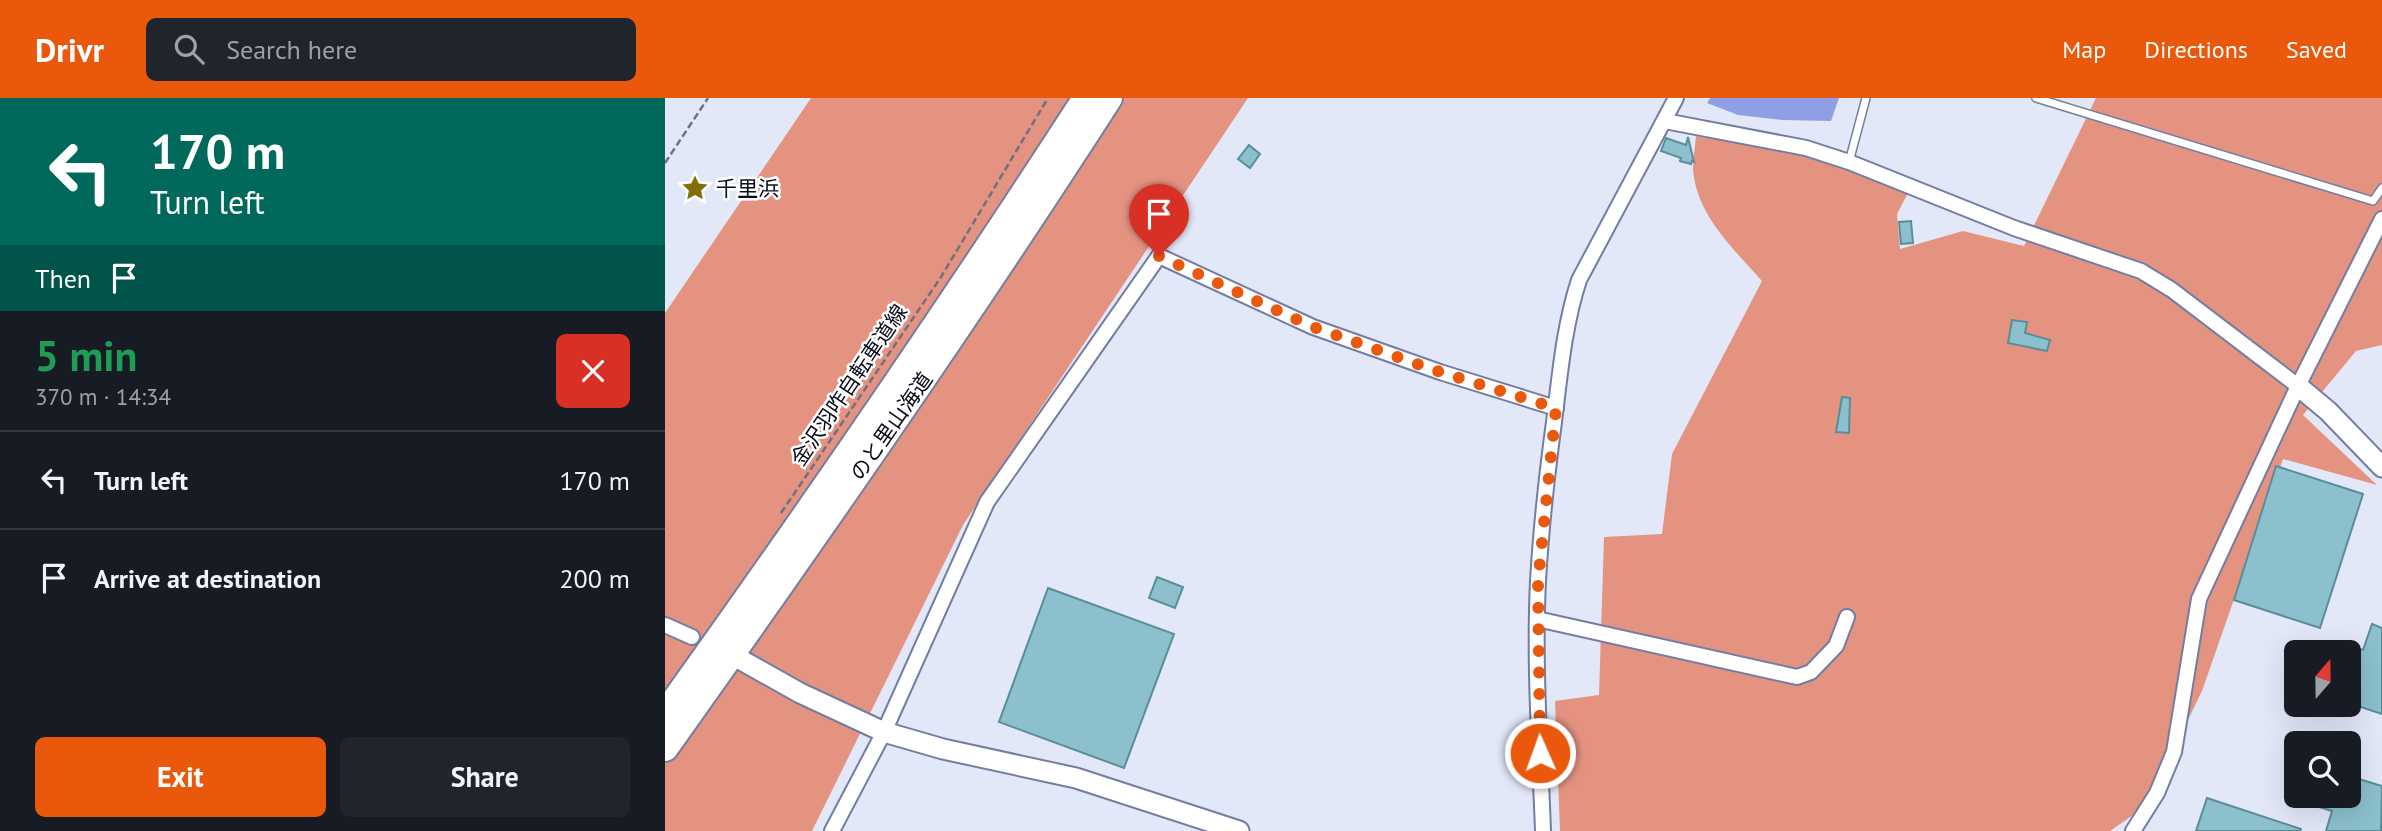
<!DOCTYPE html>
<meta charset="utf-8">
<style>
body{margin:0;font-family:"PT Sans","Noto Sans JP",sans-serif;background:#20242c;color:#f1f3f6;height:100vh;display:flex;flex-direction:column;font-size:26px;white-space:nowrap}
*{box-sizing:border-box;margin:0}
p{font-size:23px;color:#9ea1a6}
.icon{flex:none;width:38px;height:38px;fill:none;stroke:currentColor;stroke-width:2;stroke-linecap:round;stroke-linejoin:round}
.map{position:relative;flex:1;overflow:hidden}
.details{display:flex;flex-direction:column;background:#171b24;width:665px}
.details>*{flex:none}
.top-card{background:#00695c;color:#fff;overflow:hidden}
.needle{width:46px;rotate:20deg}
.buttons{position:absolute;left:1619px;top:542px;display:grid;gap:14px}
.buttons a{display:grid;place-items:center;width:77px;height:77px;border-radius:10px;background:#171b24;box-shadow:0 7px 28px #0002;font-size:35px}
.pin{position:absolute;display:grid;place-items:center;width:60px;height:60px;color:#fff;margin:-72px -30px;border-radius:50% 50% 50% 0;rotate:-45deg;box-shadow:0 0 7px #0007}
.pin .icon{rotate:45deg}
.me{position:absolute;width:77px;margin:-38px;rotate:358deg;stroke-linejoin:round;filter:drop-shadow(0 0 5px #0008)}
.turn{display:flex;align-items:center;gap:24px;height:147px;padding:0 35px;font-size:32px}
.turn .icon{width:91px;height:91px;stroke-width:2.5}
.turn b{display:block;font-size:49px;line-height:60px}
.then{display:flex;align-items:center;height:66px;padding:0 35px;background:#0003;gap:14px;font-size:26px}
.round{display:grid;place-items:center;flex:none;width:74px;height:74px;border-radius:10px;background:#20242c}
.overview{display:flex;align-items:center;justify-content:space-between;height:119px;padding:0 35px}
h1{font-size:42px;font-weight:700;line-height:52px;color:#1e9e55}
.button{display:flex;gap:14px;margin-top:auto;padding:14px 35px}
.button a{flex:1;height:80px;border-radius:10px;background:#ea580c;color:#fff;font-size:28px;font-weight:700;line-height:80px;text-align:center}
.button a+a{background:#20242c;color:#f1f3f6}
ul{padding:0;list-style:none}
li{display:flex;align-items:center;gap:21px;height:98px;padding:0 35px;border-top:2px solid #363941}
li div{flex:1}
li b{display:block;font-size:26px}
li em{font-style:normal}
header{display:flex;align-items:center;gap:42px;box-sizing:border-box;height:98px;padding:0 35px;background:#ea580c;color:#fff}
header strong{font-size:33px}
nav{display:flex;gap:38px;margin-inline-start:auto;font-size:24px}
.search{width:490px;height:63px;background:#20242c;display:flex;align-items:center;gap:18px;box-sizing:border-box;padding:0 24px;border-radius:10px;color:#9ea1a6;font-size:26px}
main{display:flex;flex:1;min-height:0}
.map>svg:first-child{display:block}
.forest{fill:#e59381}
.water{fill:#8f9fe5}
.building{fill:#8bc0cc;stroke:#598d98;stroke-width:2}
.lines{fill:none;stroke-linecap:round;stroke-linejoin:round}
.lane-casing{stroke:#737da2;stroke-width:10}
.street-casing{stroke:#737da2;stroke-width:18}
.secondary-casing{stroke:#737da2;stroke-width:23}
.highway-casing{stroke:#737da2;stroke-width:30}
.path{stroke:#6d7180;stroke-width:2.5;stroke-dasharray:7 3.5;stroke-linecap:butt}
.lane{stroke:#fff;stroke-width:7}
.street{stroke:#fff;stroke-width:14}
.secondary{stroke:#fff;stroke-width:19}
.highway{stroke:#fff;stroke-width:26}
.route{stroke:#ea580c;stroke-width:12;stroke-dasharray:0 21.6}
.labels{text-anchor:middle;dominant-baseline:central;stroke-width:5;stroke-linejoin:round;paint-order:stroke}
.poi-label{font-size:21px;fill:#080b19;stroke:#fff;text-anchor:start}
.street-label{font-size:21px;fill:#080b19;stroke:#fff}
</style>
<header>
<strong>Drivr</strong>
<div class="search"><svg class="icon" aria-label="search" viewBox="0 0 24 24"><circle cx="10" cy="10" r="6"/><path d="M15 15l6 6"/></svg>Search here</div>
<nav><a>Map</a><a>Directions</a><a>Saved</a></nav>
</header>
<main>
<section class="details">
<div class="top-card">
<div class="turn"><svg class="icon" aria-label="left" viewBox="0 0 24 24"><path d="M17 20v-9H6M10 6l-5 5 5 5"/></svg><div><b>170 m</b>Turn left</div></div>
<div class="then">Then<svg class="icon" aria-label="arrive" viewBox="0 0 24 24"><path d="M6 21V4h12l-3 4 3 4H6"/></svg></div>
</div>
<div class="overview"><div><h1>5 min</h1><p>370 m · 14:34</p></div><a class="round" style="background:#d93025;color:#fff"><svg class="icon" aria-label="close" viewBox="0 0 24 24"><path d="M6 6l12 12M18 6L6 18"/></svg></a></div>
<ul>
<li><svg class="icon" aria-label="left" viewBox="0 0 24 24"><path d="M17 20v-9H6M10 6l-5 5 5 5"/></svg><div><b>Turn left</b></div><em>170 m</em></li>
<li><svg class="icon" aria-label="arrive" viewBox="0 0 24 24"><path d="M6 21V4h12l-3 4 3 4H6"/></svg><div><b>Arrive at destination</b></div><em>200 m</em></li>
</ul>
<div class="button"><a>Exit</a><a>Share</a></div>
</section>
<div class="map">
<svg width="1717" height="733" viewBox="0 0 1717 733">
<rect width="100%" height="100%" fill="#e3e8f9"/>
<g class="forest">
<path d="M146 0H583L298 427 147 733H0V215Z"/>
<path d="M1431 0H1717V247L1691 253 1638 317 1712 387 1618 361 1537 593 1481 708 1445 733H895L890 603 934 597 939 439 997 436 1007 356 1097 183C1069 151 1031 117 1028 71 1028 61 1030 49 1031 38L1140 56 1243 95 1232 116 1235 151 1298 133 1359 148Z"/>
</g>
<path class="water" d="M1045 0H1174L1166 23 1118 22 1073 17 1042 5Z"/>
<g class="building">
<path d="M1023 39 1029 64 1027 63 1026 66 1015 63 1016 60 996 53 1001 40 1021 47Z"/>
<path d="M584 47 595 56 585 70 573 61Z"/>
<path d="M1246 123 1248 145 1236 146 1234 124Z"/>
<path d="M1347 222 1362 224 1360 235 1385 242 1382 253 1343 245Z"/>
<path d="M1177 299 1185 300 1184 335 1171 334Z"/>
<path d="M1611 368 1698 396 1655 530 1569 502Z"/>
<path d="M492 479 518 489 510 510 484 500Z"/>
<path d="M383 490 509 536 459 670 334 624Z"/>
<path d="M1707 526 1717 530V616L1684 605V587L1695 551 1698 552Z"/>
<path d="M1684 678 1717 688 1716 733H1661L1667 713 1628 701V698H1684Z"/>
<path d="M1542 700 1636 731 1635 733H1531Z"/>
</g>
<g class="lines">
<g class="lane-casing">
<g id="lane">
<path d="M1371 0 1708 103 1717 90"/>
<path d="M1184 64 1201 0"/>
</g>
</g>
<g class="street-casing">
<g id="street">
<path d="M1000 23 1141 50 1184 64 1349 130 1476 173 1507 192 1633 288"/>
<path d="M872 521 1132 579 1146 574 1171 548 1182 519"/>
<path d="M0 527 27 539"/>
<path d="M167 733 219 634 322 404 494 158 648 229 775 274 891 310"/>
<path d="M878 733C875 650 869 566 873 483 876 430 882 376 889 324 895 276 899 228 914 182L1011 0"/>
<path d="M1468 733 1492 695 1509 654 1534 501 1633 288 1717 121"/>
</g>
</g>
<g class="secondary-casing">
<g id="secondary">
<path d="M1633 288 1663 313 1717 369"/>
<path d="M78 563 135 595 219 634 278 651 411 680 574 733"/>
</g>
</g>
<g class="highway-casing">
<g id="highway">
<path d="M0 616C145 414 286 209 421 0"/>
<path d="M0 650C152 436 302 221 444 0"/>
</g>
</g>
<g class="path">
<path d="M0 65 43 0"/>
<path d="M116 415 276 179 383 0"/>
</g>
<use href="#lane" class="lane"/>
<use href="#street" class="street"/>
<use href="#secondary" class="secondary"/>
<use href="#highway" class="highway"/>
</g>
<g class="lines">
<path class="route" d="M494 158 648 229 775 274 891 310 873 483 875 655"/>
</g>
<defs>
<g id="sight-bare" transform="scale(2.1)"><path d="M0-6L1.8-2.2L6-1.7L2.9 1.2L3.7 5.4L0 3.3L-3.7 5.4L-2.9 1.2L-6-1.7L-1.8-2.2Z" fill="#846c08" stroke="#fff" stroke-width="2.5" paint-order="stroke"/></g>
</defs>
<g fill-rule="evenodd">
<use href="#sight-bare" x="30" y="90"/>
</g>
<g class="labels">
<g class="poi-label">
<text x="51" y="90">千里浜</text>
</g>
<g class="street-label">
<text transform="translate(184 287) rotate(-56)">金沢羽咋自転車道線</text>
<text transform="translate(226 328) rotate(-55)">のと里山海道</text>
</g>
</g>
</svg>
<div class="buttons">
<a><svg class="needle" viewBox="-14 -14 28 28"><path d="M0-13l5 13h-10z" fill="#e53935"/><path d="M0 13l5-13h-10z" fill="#9ea1a6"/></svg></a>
<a><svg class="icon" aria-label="search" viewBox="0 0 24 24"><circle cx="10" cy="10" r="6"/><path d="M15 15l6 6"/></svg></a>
</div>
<div class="pin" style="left:494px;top:158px;background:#d93025"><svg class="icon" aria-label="arrive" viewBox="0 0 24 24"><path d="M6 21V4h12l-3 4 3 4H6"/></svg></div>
<svg class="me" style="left:875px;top:655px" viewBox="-20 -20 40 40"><circle r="17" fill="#ea580c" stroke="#fff" stroke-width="3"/><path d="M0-11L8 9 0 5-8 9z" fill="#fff"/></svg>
</div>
</main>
